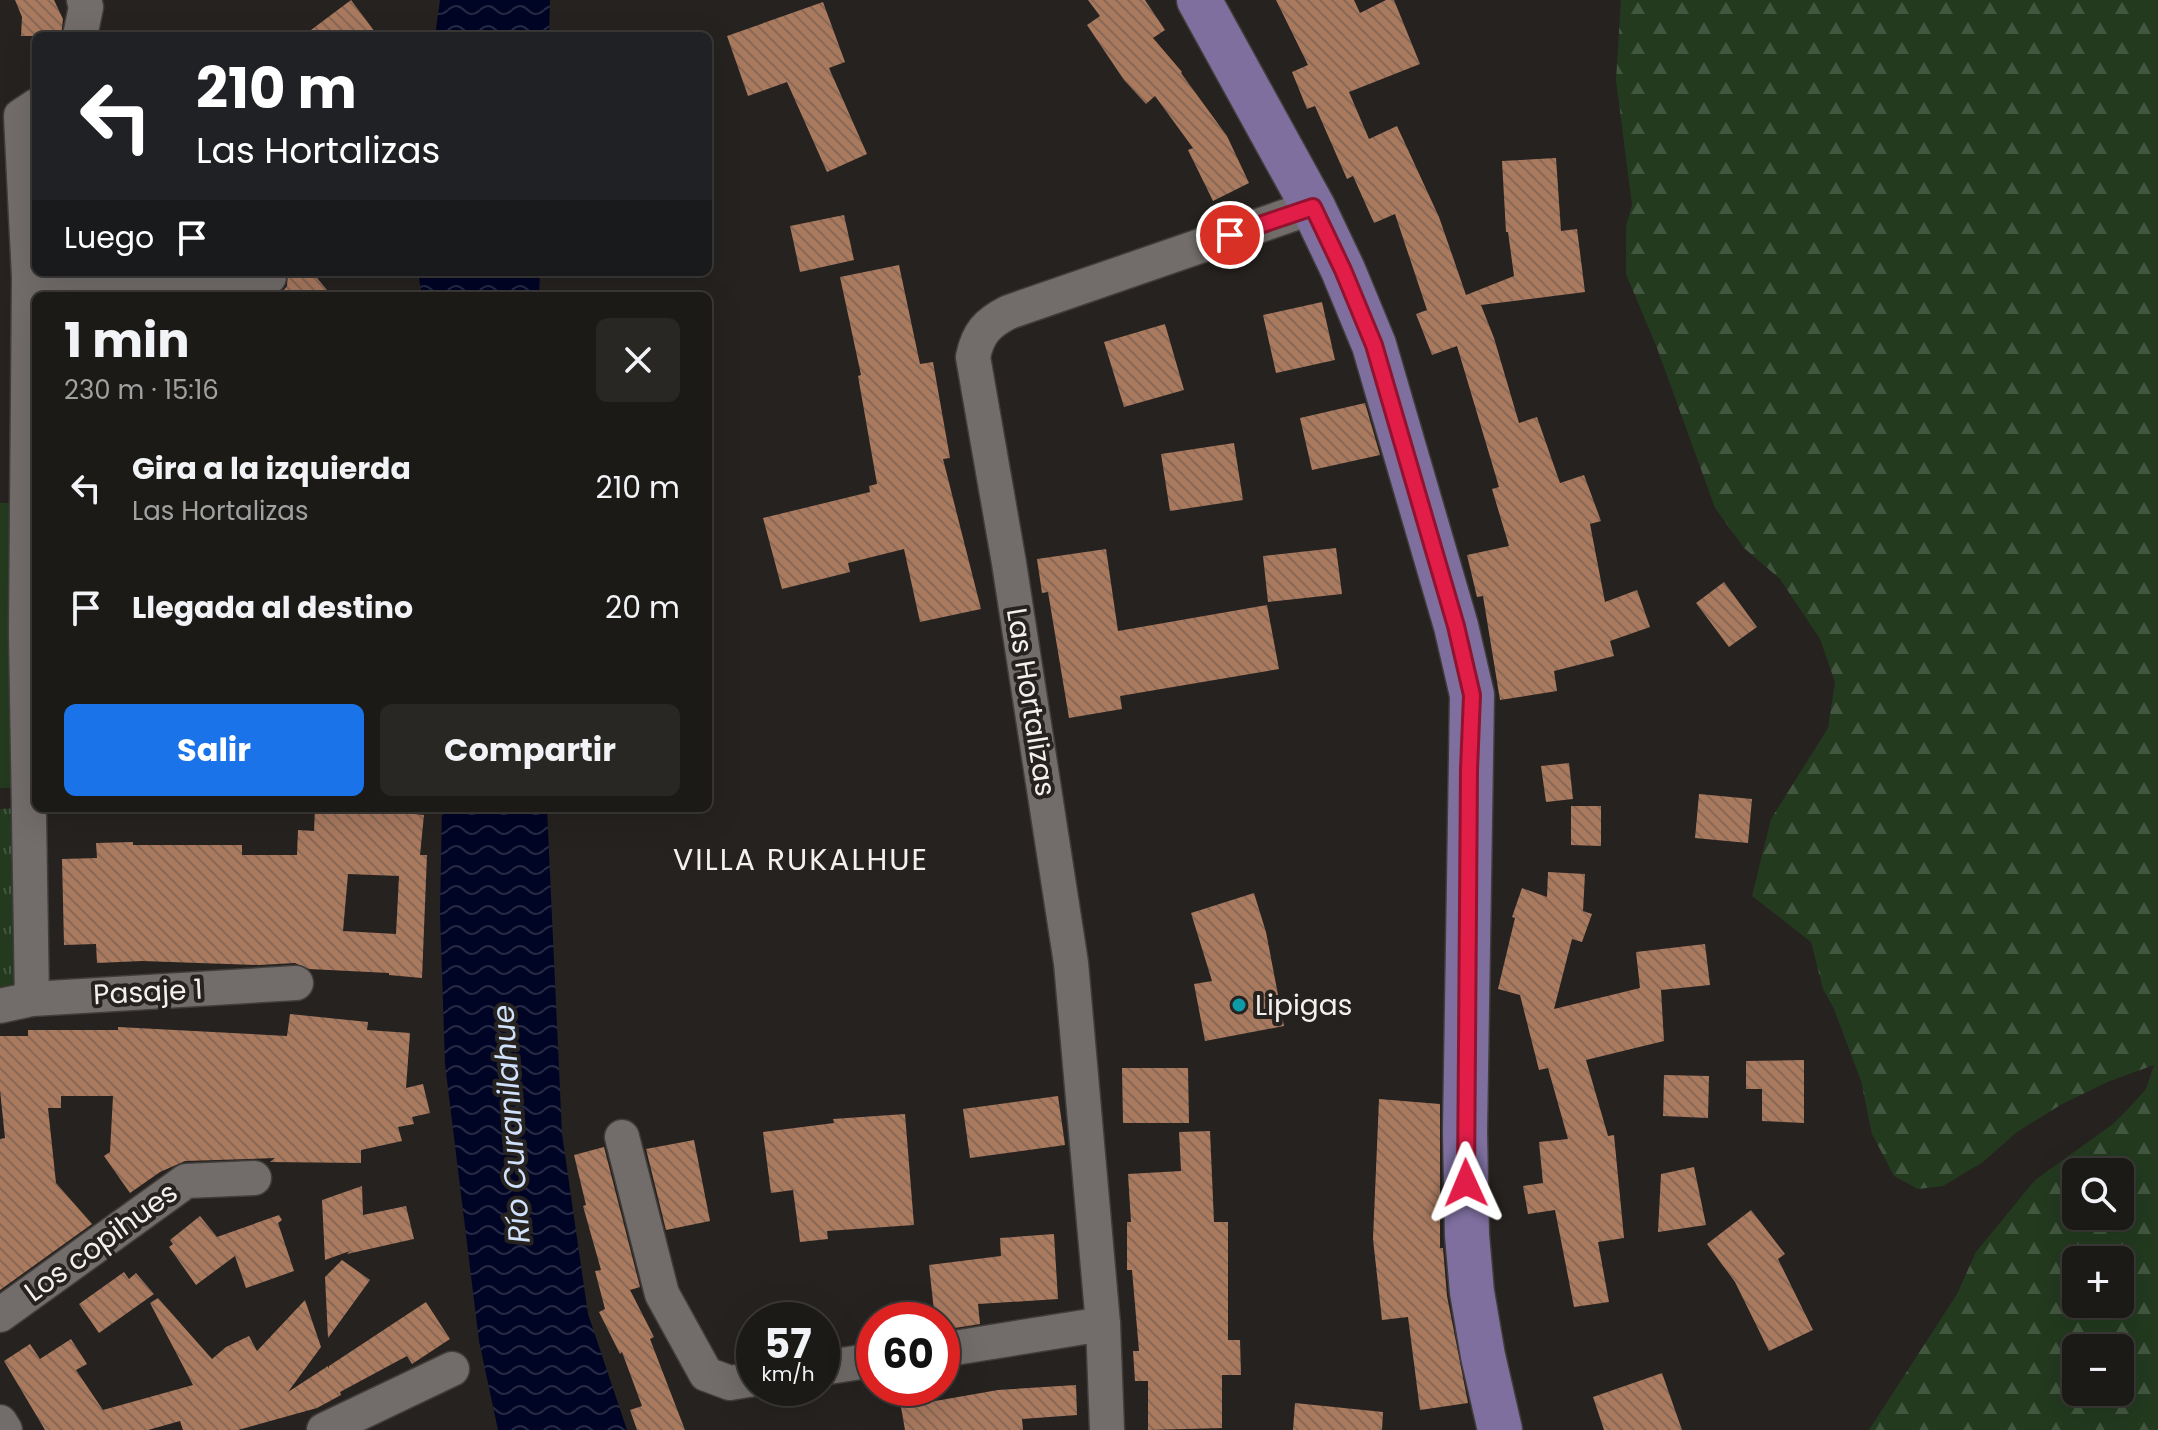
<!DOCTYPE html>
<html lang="es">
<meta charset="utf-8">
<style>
body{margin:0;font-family:Poppins,sans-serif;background:#292724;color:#f1f3f6;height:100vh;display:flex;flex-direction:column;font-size:30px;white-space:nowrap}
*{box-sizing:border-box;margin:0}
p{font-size:26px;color:#a0a1a1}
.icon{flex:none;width:44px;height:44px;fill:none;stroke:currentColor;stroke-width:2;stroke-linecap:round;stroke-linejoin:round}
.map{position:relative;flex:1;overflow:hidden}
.drawer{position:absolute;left:32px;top:292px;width:680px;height:520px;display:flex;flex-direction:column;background:#1c1a17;border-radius:12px;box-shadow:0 8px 32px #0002,0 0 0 2px #3a3836}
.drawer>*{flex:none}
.hud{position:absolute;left:32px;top:32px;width:680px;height:244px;border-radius:12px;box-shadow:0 8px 32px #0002,0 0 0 2px #3a3836;background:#202124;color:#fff;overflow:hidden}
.fabs{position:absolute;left:2062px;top:1158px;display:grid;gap:16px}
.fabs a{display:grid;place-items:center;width:72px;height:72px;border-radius:12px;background:#1c1a17;box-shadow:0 8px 32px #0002,0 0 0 2px #3a3836;font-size:40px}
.speed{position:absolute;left:736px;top:1302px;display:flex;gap:16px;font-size:40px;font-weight:700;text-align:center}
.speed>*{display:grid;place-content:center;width:104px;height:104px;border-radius:50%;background:#1c1a17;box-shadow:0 8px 32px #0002,0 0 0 2px #3a3836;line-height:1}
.speed small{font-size:20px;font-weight:400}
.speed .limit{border:12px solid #d22;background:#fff;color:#111}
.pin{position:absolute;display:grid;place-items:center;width:68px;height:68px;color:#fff;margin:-34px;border:4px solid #fff;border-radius:50%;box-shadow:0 2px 8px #0007}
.me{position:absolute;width:88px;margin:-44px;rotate:359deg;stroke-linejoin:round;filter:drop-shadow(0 0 6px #0008)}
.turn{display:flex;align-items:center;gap:28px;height:168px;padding:0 32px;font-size:36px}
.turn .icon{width:104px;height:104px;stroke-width:2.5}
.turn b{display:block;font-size:56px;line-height:68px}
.then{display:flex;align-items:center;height:76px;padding:0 32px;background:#0003;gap:16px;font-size:30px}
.round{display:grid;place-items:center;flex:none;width:84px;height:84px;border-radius:12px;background:#292724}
.head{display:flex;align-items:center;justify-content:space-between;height:136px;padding:0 32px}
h1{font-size:48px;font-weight:700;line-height:60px}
.primary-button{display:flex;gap:16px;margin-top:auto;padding:16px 32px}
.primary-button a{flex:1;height:92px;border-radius:12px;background:#1a73e8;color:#fff;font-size:32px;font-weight:700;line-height:92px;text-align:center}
.primary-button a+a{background:#292724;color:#f1f3f6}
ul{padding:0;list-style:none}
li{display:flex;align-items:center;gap:24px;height:120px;padding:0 32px}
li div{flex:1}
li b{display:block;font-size:30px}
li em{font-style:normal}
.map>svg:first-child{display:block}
.grass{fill:url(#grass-tufts)}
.forest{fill:url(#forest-firs);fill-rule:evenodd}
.green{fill:#233a1f}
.water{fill:url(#water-waves)}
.building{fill:url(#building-back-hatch);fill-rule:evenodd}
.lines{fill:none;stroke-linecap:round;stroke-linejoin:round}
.street-casing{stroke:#413d3b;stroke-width:37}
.primary-casing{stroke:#413d3b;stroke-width:47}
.street{stroke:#726d6a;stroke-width:34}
.primary{stroke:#7e6f9f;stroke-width:44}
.route-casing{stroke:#92132f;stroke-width:20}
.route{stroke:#e11d48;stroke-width:14}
.culture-dot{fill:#0f9aa8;stroke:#26221f;stroke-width:3}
.labels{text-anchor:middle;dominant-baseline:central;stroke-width:8;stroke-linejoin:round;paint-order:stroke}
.street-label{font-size:28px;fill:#f3f0ee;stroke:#26221f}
.poi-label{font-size:28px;fill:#f3f0ee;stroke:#26221f;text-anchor:start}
.neighbourhood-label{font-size:30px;letter-spacing:2px;fill:#f3f0ee;stroke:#26221f}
.water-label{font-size:30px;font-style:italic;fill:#d0e1fb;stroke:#26221f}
</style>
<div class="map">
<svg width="2158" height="1430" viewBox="0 0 2158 1430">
<defs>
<pattern id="grass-tufts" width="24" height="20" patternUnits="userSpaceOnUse" patternTransform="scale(2)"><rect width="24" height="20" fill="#233a1f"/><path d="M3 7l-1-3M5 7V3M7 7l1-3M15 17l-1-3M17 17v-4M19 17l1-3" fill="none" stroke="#435740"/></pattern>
<pattern id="forest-firs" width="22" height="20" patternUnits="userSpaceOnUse" patternTransform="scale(2)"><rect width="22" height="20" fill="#233a1f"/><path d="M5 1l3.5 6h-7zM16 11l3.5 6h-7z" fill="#435740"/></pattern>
<pattern id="water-waves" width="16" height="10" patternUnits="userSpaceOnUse" patternTransform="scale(2)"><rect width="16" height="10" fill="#000525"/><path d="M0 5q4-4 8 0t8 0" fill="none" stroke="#262a45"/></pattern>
<pattern id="building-back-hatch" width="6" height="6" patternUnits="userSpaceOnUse" patternTransform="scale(2)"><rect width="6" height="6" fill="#aa7a5f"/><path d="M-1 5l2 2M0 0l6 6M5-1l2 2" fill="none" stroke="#886857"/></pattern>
</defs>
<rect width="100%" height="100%" fill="#26221f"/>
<path class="grass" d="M18 808 26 982 0 987V809Z"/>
<path class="forest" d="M1621 0H2158V1430H1869L1957 1294 1976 1252 2035 1180 2113 1124 2129 1108 2146 1089 2154 1065 2110 1081 2062 1104 2017 1132 1983 1162 1943 1186 1918 1189 1894 1176 1872 1134 1861 1081 1834 1009 1823 989 1811 942 1752 896 1771 819 1828 728 1835 682 1820 639 1780 579 1744 548 1715 508 1657 348 1626 274V226L1632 205 1616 80ZM2076 1172H2120V1216H2076ZM2076 1260H2120V1304H2076ZM2076 1348H2120V1392H2076Z"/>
<path class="green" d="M0 503H12L20 788H0Z"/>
<g class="water">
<path d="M440 0H550L549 36H435Z"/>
<path d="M418 272H540L539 296H422Z"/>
<path d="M442 808H547L562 1134 588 1314 627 1430H498L479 1341 445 1064 440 913Z"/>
</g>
<g class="building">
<path d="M15 0H54L63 19 61 36H21L22 17Z"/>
<path d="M351 0 378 36H303Z"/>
<path d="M1088 0H1145L1165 30 1153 38 1182 72 1181 73 1227 136 1249 183 1213 201 1188 150 1193 148 1155 96 1146 104 1124 80 1087 25 1100 16Z"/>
<path d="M1276 0H1354L1360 13 1386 0H1394L1420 64 1349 92 1369 139 1397 126 1439 217 1466 295 1514 276 1508 232H1506L1502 161 1556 158 1561 231 1577 229 1585 292 1481 305 1494 338 1519 423 1537 417 1560 483 1584 475 1601 521 1590 524 1605 602 1637 590 1650 627 1610 641 1614 656 1554 671 1557 691 1500 700 1483 596 1477 597 1467 555 1509 546 1492 489 1499 487 1457 346 1432 355 1416 314 1427 310 1395 214 1374 223 1353 176 1347 179 1315 106 1307 109 1292 72 1308 65Z"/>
<path d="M823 2 845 62 829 68 867 154 827 172 787 82 748 96 727 36Z"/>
<path d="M844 215 854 260 800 272 790 226Z"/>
<path d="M899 265 920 364 933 362 950 458 943 459 981 609 920 622 904 549 848 563 850 572 782 589 763 518 870 492 869 486 877 484 858 376 861 375 840 277Z"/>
<path d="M288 272H312L332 296H287L283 291 287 286Z"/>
<path d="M1322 302 1335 360 1276 373 1263 315Z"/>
<path d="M1165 324 1184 390 1124 407 1104 342Z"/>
<path d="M1365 403 1380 455 1312 470 1300 418Z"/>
<path d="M1234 443 1243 500 1170 511 1161 454Z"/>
<path d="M1336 548 1342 594 1268 602 1263 556Z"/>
<path d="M1106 549 1118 631 1267 605 1279 669 1120 696 1122 709 1069 718 1048 592 1042 593 1037 559Z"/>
<path d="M1724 582 1757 627 1729 647 1696 603Z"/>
<path d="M1569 763 1573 799 1546 802 1541 766Z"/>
<path d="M1699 794 1752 799 1748 843 1695 838Z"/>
<path d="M1571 806H1601V846L1571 845Z"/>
<path d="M315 808H386V811L424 815 420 855H427L422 978 389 975V973L309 969 295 963 259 965 142 961 97 963 96 944 64 945 62 859 97 858 96 843 133 842V845H242V855H297L298 830 314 831ZM348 874 399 876 396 934 343 931Z"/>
<path d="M1548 872 1585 874 1583 911 1592 914 1582 942 1572 939 1554 1009 1640 988 1636 952 1705 944 1710 985 1661 990 1664 1041 1586 1060 1608 1136 1614 1135 1624 1238 1598 1242 1609 1302 1574 1307 1555 1210 1528 1214 1523 1186 1543 1183 1539 1142 1568 1139 1548 1068 1539 1070 1520 995 1498 989 1515 918 1512 917 1522 888 1547 897Z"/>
<path d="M1254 893 1266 932 1284 1026 1205 1041 1194 984 1212 981 1191 913Z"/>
<path d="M290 1014 368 1022 367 1030 410 1033 406 1088 423 1084 430 1113 412 1117 414 1124 398 1127 402 1141 361 1150V1163L270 1162 275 1158 185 1161 160 1172 130 1193 104 1156 110 1152 113 1096H61V1108H48L56 1183 92 1224 0 1290V1139L5 1138 0 1090V1036H28V1030H118V1027L287 1036Z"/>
<path d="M1804 1060V1123L1762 1121V1089H1746V1061Z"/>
<path d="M1122 1068H1188L1189 1123H1123Z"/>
<path d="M1664 1075 1709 1076 1708 1118 1663 1116Z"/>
<path d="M1058 1096 1065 1145 970 1158 963 1109Z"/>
<path d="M1379 1099 1440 1104V1248H1443L1447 1296 1468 1403 1420 1410 1408 1317 1382 1320 1373 1239Z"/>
<path d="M905 1114 914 1225 827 1231 828 1239 800 1242 793 1190 771 1193 763 1132 834 1123 833 1119Z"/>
<path d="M1210 1131 1214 1222H1228V1340H1240L1241 1375H1222V1428L1148 1430V1381H1135L1133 1351H1139L1132 1270H1127V1222H1131L1128 1174 1181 1171 1179 1132Z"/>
<path d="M694 1140 710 1221 666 1230 646 1149Z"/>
<path d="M604 1147 640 1287 630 1290 654 1337 650 1339 685 1430H637L630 1410 642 1406 622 1352 620 1354 599 1312 605 1309 595 1271 601 1270 583 1206 586 1205 574 1155Z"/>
<path d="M1694 1167 1706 1225 1658 1232 1661 1174Z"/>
<path d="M362 1186 363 1215 406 1206 414 1239 347 1254 350 1251 325 1260 322 1200Z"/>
<path d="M1751 1210 1785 1254 1778 1259 1813 1330 1769 1351 1735 1282 1707 1244Z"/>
<path d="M279 1215 282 1220 278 1223 294 1271 246 1288 235 1256 196 1285 169 1247 173 1244 170 1240 200 1216 217 1237Z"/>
<path d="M1054 1234 1058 1299 978 1304 980 1324 942 1330V1320H935L929 1265 1001 1256 1000 1238Z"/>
<path d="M342 1260 370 1280 328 1338 325 1277Z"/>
<path d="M124 1272 129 1279 136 1273 154 1294 99 1333 79 1304Z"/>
<path d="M158 1298 212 1359 226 1347 249 1336 257 1351 305 1300 321 1347 288 1392 328 1366 329 1369V1366L426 1302 450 1339 412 1364 407 1356 340 1392 341 1395 317 1408 238 1430H183L180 1421 148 1430H45L4 1361 30 1344 40 1359 71 1339 87 1364 76 1370 103 1410 193 1385 150 1303Z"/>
<path d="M1662 1373 1682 1430H1604L1593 1397Z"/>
<path d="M1076 1385 1077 1415 1022 1419 1023 1430H905L901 1407 998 1390Z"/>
<path d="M1295 1403 1383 1412 1382 1430H1293Z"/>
</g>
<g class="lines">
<g class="street-casing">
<g id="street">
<path d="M80 36 86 7 84 0"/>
<path d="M29 277H269"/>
<path d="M32 999 26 632 29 277 21 116 36 106"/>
<path d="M0 1006 32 999 296 983"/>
<path d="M622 1137 662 1294 706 1374 730 1383 754 1379"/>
<path d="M0 1315 186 1181 254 1178"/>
<path d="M942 1350 1103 1324"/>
<path d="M822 1368 874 1360"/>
<path d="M0 1422 5 1430"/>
<path d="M324 1430 452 1369"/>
<path d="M1107 1430 1103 1324 1071 963 1009 563 973 357C978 333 987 323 1009 312L1313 207"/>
</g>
</g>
<g class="primary-casing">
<path id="primary" d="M1199 0 1313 207 1343 270 1374 345 1456 626 1472 695 1465 1132 1467 1235 1472 1292 1483 1356 1500 1430"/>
</g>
<use href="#street" class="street"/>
<use href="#primary" class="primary"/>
</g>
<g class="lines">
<g class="route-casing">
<path id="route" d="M1230 235 1313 207 1343 270 1374 345 1456 626 1472 695 1469 770 1466 1183"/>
</g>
<use href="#route" class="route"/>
</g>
<circle class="culture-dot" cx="1239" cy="1005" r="8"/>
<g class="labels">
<g class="street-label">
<text transform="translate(1031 702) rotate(81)">Las Hortalizas</text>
<text transform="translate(148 992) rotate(-3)">Pasaje 1</text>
<text transform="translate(101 1242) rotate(-36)">Los copihues</text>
</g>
<g class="poi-label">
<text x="1255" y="1005">Lipigas</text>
</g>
<g class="neighbourhood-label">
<text x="801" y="859">VILLA RUKALHUE</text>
</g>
<g class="water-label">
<text transform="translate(511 1124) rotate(-94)">Río Curanilahue</text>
</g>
</g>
</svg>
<div class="fabs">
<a><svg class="icon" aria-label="search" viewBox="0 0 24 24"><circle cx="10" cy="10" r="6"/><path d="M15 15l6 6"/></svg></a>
<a>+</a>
<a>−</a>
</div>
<div class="speed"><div>57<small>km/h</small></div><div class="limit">60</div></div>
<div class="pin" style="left:1230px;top:235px;background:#d93025"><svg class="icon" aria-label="arrive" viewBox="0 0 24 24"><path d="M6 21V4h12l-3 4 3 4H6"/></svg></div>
<svg class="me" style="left:1466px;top:1183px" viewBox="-20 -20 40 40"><path d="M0-17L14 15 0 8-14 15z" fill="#e11d48" stroke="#fff" stroke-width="4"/></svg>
<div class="hud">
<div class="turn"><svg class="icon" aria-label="left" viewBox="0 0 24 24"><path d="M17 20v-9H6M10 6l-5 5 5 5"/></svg><div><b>210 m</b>Las Hortalizas</div></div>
<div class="then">Luego<svg class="icon" aria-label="arrive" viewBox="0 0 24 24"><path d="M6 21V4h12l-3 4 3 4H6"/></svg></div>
</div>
<section class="drawer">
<div class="head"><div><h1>1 min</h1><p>230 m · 15:16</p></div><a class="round"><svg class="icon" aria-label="close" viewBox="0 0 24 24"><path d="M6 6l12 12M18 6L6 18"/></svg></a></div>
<ul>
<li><svg class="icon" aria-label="left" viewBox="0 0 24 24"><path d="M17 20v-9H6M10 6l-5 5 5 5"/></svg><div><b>Gira a la izquierda</b><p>Las Hortalizas</p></div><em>210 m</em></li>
<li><svg class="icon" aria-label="arrive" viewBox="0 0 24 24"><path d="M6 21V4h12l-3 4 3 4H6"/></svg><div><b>Llegada al destino</b></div><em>20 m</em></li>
</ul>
<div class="primary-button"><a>Salir</a><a>Compartir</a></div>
</section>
</div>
